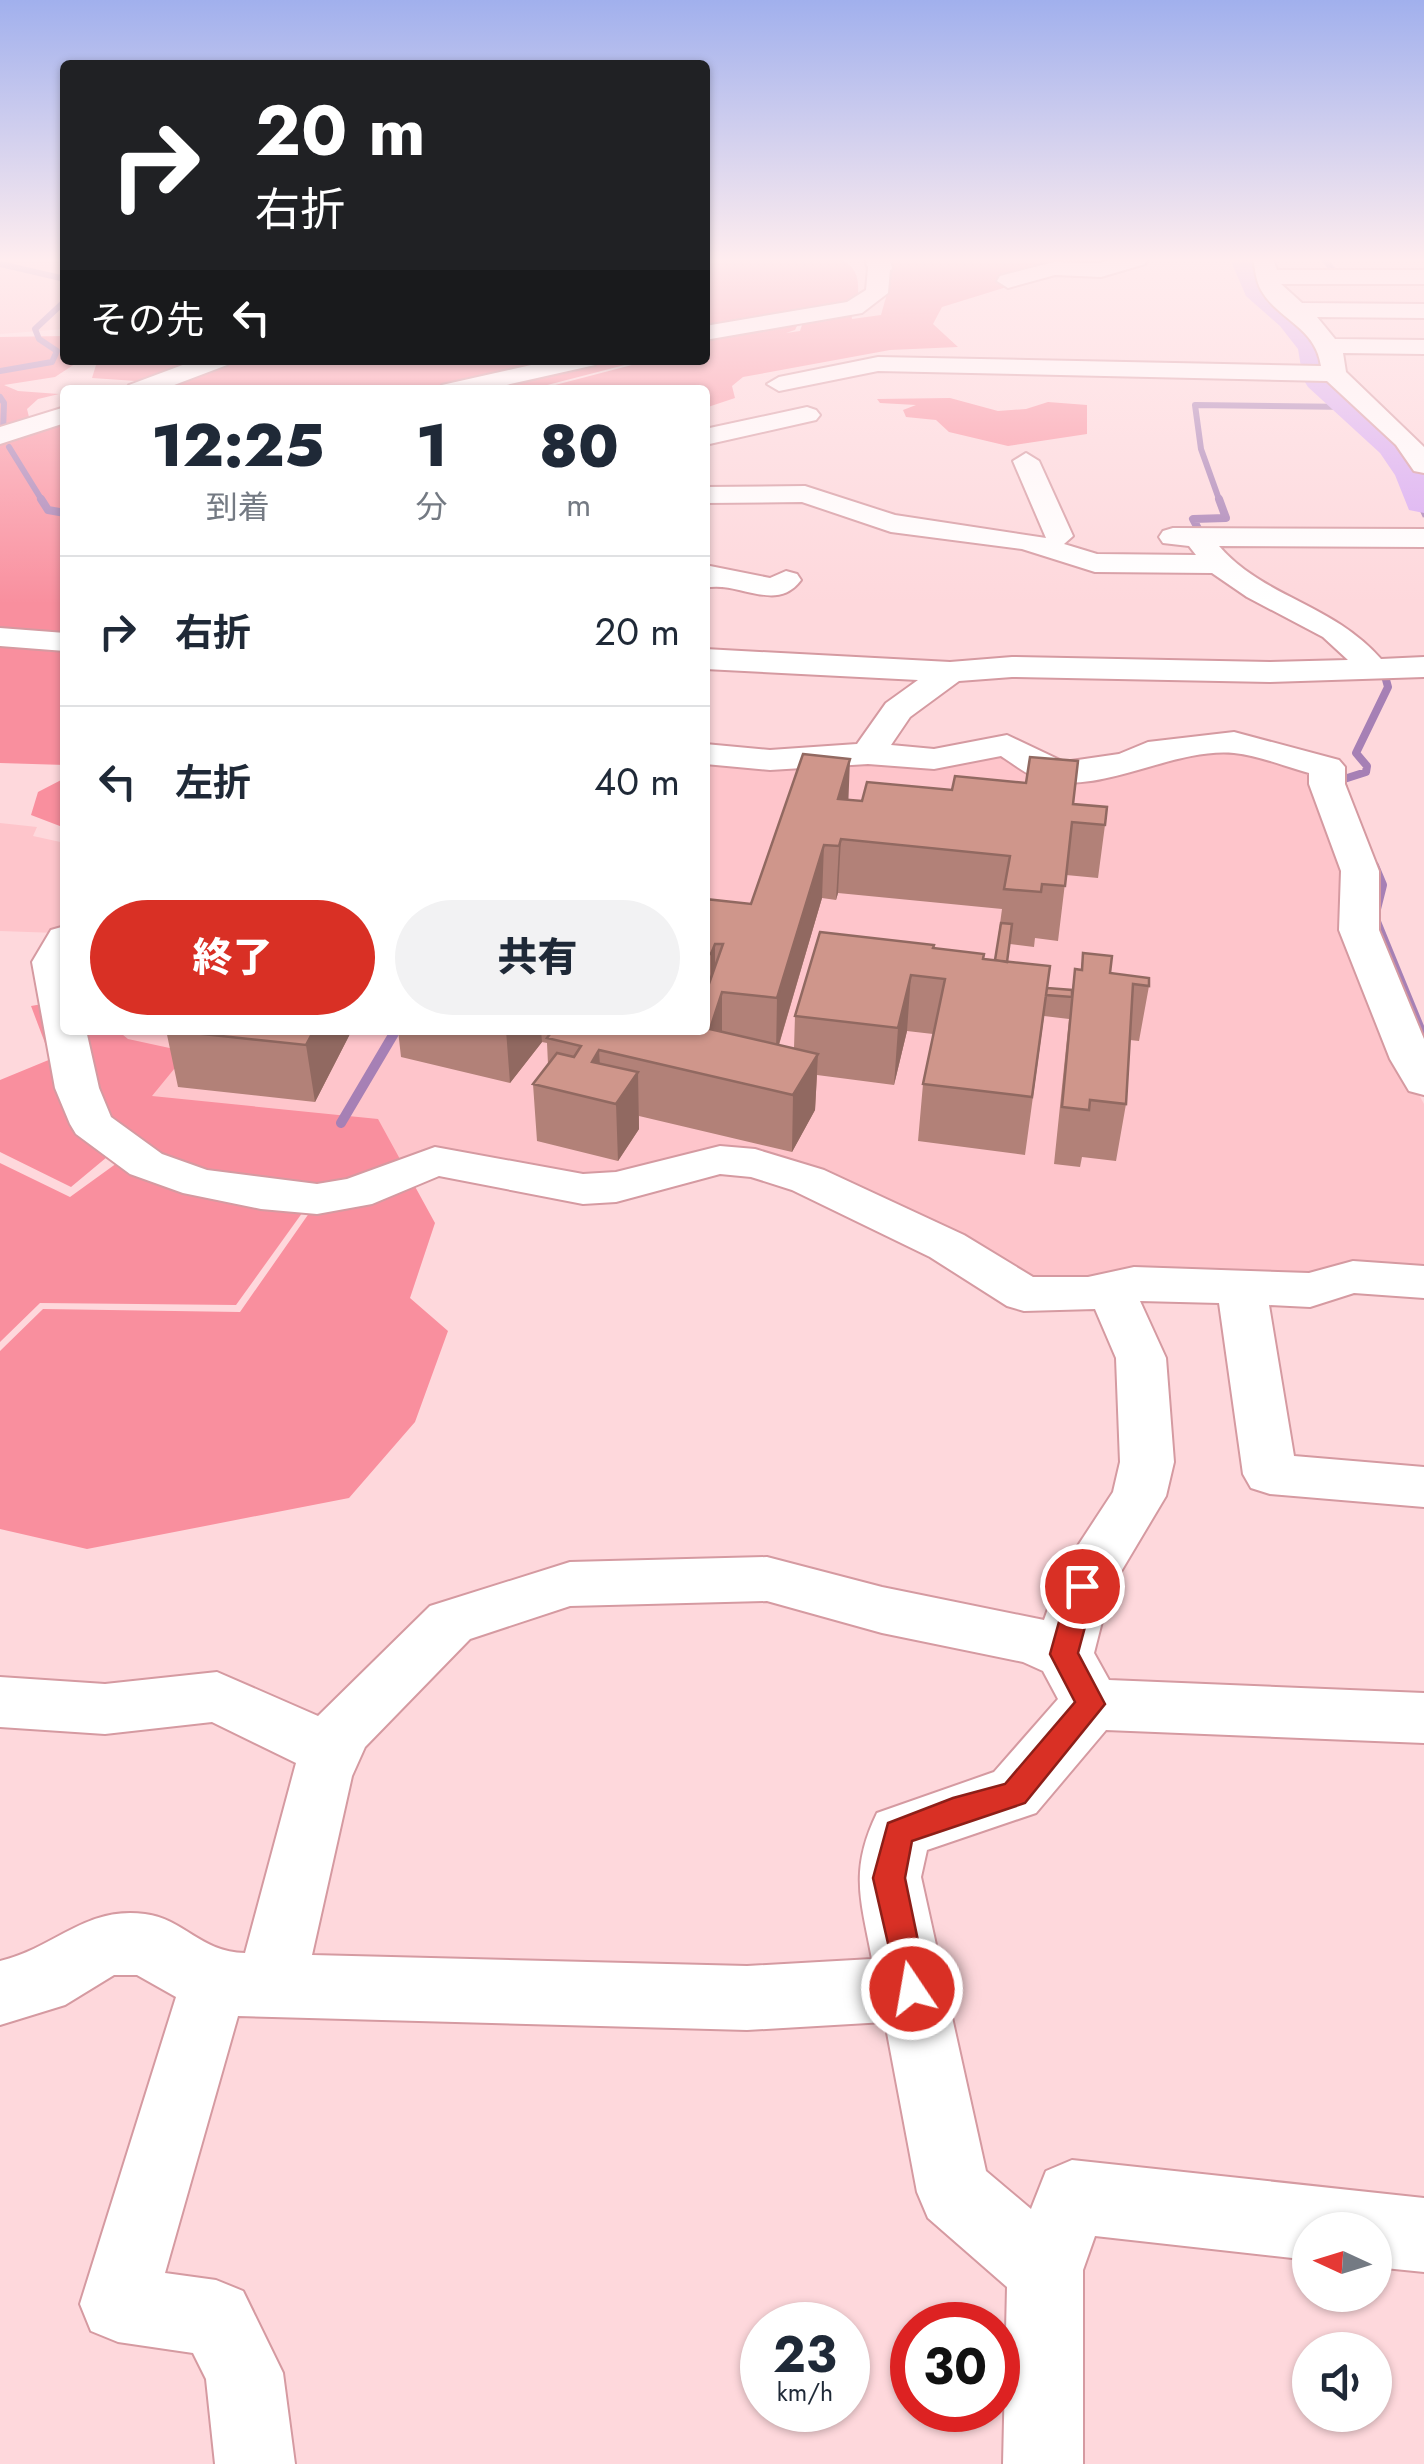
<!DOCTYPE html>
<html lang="ja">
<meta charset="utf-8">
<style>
body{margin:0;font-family:Jost,"Noto Sans JP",sans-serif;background:#f2f2f3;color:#1f2937;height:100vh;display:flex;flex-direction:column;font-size:38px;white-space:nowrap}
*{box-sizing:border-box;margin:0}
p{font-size:32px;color:#747a83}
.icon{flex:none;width:55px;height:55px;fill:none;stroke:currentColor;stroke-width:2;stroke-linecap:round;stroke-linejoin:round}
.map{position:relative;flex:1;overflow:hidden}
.details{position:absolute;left:60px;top:385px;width:650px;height:650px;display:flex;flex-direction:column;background:#fff;border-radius:10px;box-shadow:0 2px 8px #0004}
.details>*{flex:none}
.hud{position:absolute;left:60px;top:60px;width:650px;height:305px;border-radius:10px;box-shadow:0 2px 8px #0004;background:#202124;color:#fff;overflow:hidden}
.needle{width:65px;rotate:274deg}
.buttons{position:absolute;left:1292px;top:2212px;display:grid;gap:20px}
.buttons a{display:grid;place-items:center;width:100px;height:100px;border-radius:50%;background:#fff;box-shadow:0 2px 8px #0004;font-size:50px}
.speed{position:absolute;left:740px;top:2302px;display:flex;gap:20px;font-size:50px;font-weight:700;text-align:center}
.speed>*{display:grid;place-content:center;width:130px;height:130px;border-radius:50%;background:#fff;box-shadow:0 2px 8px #0004;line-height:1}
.speed small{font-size:25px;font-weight:400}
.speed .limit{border:15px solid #d22;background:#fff;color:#111}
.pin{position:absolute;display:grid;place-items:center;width:85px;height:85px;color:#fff;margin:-42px;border:5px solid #fff;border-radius:50%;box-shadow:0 2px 10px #0007}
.me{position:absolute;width:110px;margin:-55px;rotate:348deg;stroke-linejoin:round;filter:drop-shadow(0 0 8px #0008)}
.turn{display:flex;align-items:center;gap:35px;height:210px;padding:0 30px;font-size:45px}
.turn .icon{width:130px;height:130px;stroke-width:2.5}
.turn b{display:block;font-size:70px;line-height:85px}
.then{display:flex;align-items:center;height:95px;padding:0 30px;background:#0003;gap:20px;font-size:38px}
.eta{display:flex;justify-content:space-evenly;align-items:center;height:170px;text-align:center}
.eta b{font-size:60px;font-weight:800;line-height:70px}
.button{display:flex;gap:20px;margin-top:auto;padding:20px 30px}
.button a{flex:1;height:115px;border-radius:60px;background:#d93025;color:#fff;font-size:40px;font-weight:800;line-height:115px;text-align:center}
.button a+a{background:#f2f2f3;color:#1f2937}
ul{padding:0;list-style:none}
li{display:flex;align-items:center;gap:30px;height:150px;padding:0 30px;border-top:2px solid #e0e1e3}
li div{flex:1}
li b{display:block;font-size:38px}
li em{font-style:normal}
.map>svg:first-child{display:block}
.built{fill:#fec5cb}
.green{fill:#f98f9e}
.water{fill:#d6a9f4;stroke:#a680b5;stroke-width:2.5}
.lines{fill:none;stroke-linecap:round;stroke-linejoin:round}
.stream-far2{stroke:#a680b5;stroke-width:6}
.stream-far1{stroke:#a680b5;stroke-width:8}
.stream{stroke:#a680b5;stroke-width:10}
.river{fill:#d6a9f4;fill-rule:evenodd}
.minor-casing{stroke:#d59aa1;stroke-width:4}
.tertiary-casing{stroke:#d59aa1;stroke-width:5}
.minor{fill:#fff;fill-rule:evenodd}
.tertiary{fill:#fff;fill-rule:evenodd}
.wall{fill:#b28178;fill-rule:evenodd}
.shaded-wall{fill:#916961}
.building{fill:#cf968b;stroke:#916961;stroke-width:2.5}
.route{fill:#d93025;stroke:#8d1f18;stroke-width:2.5}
</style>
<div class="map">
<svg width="1424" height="2464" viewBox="0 0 1424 2464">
<rect width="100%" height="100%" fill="#fed8dc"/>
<path class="built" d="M0,259H65V329L0,334Z
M1237,747L1315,769L1412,1082L1424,1104V1274L1306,1281L1029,1283L768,1156L600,1181L447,1152L342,1188L219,1178L80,1030H705V760L851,757L854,765L942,763L994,750L1036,770Z
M0,823L37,827L33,836L65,843V922L57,933L0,931Z"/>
<path class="green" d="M705,259H842C856,269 859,276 858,294L850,303L800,320L795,330L786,333L800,331L804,319L851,311L852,319L881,315L888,290L883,260L1062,259L1039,277L942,307L933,324L958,347L890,350L743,377L732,386L735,398L705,408V390H536L651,360H705Z
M65,336V360H81L55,377L4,385L18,391L59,394L38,399L27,409L30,421L0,428V337Z
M179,360H200L136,381L92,378L96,365H156Z
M234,360H644L528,390H149Z
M950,398L998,411L1026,409L1048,402L1087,405V434L1008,446L949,432L936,420L906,417L903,410L916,405L880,403L877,399Z
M65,420V765L0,763V440Z
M65,778V828L31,815L38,792Z
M65,1000V1030H117L128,1039L188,1052L152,1096L378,1119L435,1223L410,1298L448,1331L415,1422L349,1498L87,1549L0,1529V1351L43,1309L240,1312L312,1209L322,1184L272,1181L107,1157L71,1187L0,1152V1080L51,1059L31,1006Z
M0,1163L70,1197L117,1163L177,1191L305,1209L236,1305L40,1303L0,1342Z"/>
<path class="water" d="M1245,278H1262L1423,475L1424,517L1396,455L1317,386L1305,370L1303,346L1290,323L1257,295Z"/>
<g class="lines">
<path class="stream-far2" d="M1324,259L1336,274H1345
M0,264L65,279
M0,371L52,362L57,351L39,339L35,329L65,301
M0,397L4,403L3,432
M9,447L43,502
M1220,502L1201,449L1195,405L1352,407"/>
<path class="stream-far1" d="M41,499L48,510L65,513
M1203,538L1193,519L1226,518L1219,499
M1344,788L1341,780L1366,772L1367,766L1356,753L1388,687L1385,676"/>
<path class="stream" d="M1374,866L1382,885L1374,917L1424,1039
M341,1123L396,1030"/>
<path class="river" d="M1230,259H1262L1273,285L1304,312L1333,348L1338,375L1408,437L1424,459V513L1409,510L1395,475L1380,453L1308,387L1303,379L1298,349L1280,326L1246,296Z"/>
<g class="minor-casing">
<path id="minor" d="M1115,259H1148L1145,264L1101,277L1055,275L1008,288L997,281L1000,276L1054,262L1100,263Z
M1253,259H1273L1277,270H1424V284H1281L1302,303L1424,304V318L1317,317L1335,339L1424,340V354L1343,353L1346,372L1424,447V473L1414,471L1396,445L1327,381L878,371L779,391L767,384L779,377L878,357L1321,366C1315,326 1279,321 1261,290C1256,281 1255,269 1253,259Z
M879,262L890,268L888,293L862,313L705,340V326L847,302L866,290L868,268Z
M196,360H230L227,365L161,390H126L129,385Z
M553,360H598L595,365L484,390H439L442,385Z
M65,407V423L0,444V427Z
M807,407L816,410L820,415L816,420L705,445V429Z
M1026,453L1039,461L1073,536L1064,544L1097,554L1196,555L1189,546L1163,543L1159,537L1163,531L1173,528L1424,529V547L1219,546C1264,598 1332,603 1381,659L1424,657V677L1270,682L1012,677L959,681L910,717L891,745L934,749L1007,735L1064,762L1119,754L1148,742L1234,732L1339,760L1345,767V784L1379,871V930L1424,1039V1095L1409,1091L1390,1059L1339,930L1341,871L1309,784V773C1286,767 1258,755 1234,753C1170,747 1095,800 1035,777C1023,772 1012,763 1001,756L934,769L868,764L770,770L705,764V744L770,750L857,744L886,703L918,680L705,669V649L950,662L1012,657L1270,662L1348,660L1323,637L1247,597L1212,573L1095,572L1022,549L891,532L802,502L705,503V487L805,486L895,515L1046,538L1013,461Z
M710,566L770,578L786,571L797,574L801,580C776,614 738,580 705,588V567Z
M0,628L65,633V651L0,646Z
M65,926V1030H86L99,1088L111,1117L162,1154L207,1170L317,1184L347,1179L435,1147L583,1174L616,1172L720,1146L755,1149L824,1170L964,1235L1033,1277H1088L1134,1267L1309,1273L1353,1261L1424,1266V1298L1354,1293L1310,1307L1269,1305L1294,1456L1424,1467V1507L1270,1494L1251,1488L1243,1474L1219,1303L1140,1301L1166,1358L1174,1462L1166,1496L1110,1590L1094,1653L1109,1680L1424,1693V1743L1106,1730L1036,1813L927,1850L921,1877L986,2171L1031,2209L1046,2171L1072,2160L1424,2198V2272L1375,2267V2230H1310V2260L1095,2236L1083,2270V2464H1003L1007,2287L928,2218L917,2192L885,2022L747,2030L238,2016L165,2273L216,2280L243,2291L283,2373L295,2464H215L206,2379L193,2353L118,2342L91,2331L80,2304L176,1997L137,1975H114L65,2005L0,2025V1961C55,1948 85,1906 145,1914C184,1919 200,1952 245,1953L296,1763L212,1722L105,1734L0,1727V1677L105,1684L217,1672L318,1716L430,1606L570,1562L767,1557L882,1587L1044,1620L1062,1570L1113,1492L1120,1462L1116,1358L1095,1309L1024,1311L1007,1306L930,1257L792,1190L751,1177L720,1174L616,1202L583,1204L439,1176L372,1204L317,1214L261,1209L183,1193L130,1174L76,1134L70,1124L55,1088L32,962L51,930ZM767,1601L882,1633L1023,1662L1043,1671L1058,1699L994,1772L877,1813C849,1871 861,1900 872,1959L747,1966L312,1955L352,1776L365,1747L470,1639L570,1606Z"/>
</g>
<g class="tertiary-casing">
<path id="tertiary" d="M865,259H889L892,268L888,273H870Z"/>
</g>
<use href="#minor" class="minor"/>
<use href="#tertiary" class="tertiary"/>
</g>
<path class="wall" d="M848,800L1073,804L1105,825L1098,878L1066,875L1058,941L1035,938L1034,947L1010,944L1007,962L1048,988L1072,990L1075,969L1081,970L1083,953L1110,973L1149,986L1139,1041L1130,1040L1126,1104L1116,1161L1082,1157L1080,1167L1054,1164L1069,1019L1044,1016L1025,1155L918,1141L923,1084L933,1034L907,1031L894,1085L817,1075L815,1110L792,1152L639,1116V1129L618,1161L537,1141L533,1084L548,1064L547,1043L542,1042L510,1083L401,1057L398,1030H705V899L751,904ZM838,893L1002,909L995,960L934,948L795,1016L794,1048L779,1045L822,898L836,900Z
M166,1030H352L315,1102L178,1087Z"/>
<path class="shaded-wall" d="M850,759L848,811L838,799Z
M841,839L838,893L836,900L839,846Z
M824,845L822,898L776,1054L777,998Z
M715,944V999L711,1009V954Z
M911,975L907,1031L894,1085L898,1028Z
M722,992V1048L710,1029Z
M314,1030H352L315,1102L306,1045Z
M506,1030H541L542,1042L510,1083Z
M599,1050L602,1100L592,1062Z
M818,1054L815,1110L792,1152L793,1095Z
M638,1072L639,1129L618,1161L616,1104Z"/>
<path class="building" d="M803,754L850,759L838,799L862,801L867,782L952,790L955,776L1026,783L1030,757L1078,761L1073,804L1107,807L1105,825L1072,822L1065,886L1042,884L1041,892L1004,889L1010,856L841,839L839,846L824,845L777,998L722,992L710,1029L818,1054L793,1095L599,1050L592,1062L638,1072L616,1104L533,1084L557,1053L574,1057L581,1046L547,1038L553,1030H705V995L723,944H715L711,954L705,953V899L751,904Z
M1001,923L1012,924L1007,962L995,960Z
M820,932L934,945L933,948L984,954L983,959L1050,966L1032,1097L923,1084L945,979L911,975L898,1028L795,1016Z
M1083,953L1112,956L1110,973L1149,978V986L1133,984L1126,1104L1090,1100L1089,1110L1062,1107L1075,969L1082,970Z
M1047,988L1072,990V997L1046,995Z
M166,1030H314L306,1045Z"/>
<linearGradient id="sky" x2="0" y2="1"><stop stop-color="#a1b0ed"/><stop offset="0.43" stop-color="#ffedef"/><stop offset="1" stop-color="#ffedef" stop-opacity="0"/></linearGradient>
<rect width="1424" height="604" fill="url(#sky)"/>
<path class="route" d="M1082,1575L1092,1579L1096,1586L1078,1653L1105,1704L1025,1803L912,1841L905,1878L928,1989L924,2000L912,2004L901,2000L873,1878L888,1823L953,1798L1005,1784L1075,1702L1050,1654L1069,1586L1073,1579Z"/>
</svg>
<div class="buttons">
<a><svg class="needle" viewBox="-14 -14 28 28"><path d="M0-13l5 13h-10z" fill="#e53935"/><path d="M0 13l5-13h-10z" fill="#747a83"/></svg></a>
<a><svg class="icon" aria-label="sound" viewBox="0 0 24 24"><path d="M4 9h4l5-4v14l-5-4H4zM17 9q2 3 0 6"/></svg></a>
</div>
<div class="speed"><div>23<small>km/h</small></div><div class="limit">30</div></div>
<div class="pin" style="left:1082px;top:1586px;background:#d93025"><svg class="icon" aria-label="arrive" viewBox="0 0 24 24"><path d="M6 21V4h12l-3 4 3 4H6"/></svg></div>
<svg class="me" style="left:912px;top:1989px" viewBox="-20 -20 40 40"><circle r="17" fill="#d93025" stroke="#fff" stroke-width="3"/><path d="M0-11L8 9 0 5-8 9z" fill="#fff"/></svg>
<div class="hud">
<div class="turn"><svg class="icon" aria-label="right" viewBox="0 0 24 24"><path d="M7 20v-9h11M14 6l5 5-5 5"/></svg><div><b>20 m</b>右折</div></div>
<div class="then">その先<svg class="icon" aria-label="left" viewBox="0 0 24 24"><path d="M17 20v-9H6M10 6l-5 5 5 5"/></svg></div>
</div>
<section class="details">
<div class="eta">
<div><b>12:25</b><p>到着</p></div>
<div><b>1</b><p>分</p></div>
<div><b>80</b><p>m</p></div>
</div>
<ul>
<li><svg class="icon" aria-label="right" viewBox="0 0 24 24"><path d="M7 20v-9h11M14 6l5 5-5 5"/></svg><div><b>右折</b></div><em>20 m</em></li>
<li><svg class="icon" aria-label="left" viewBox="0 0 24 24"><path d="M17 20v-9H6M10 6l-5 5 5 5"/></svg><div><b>左折</b></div><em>40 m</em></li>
</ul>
<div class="button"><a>終了</a><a>共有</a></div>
</section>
</div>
